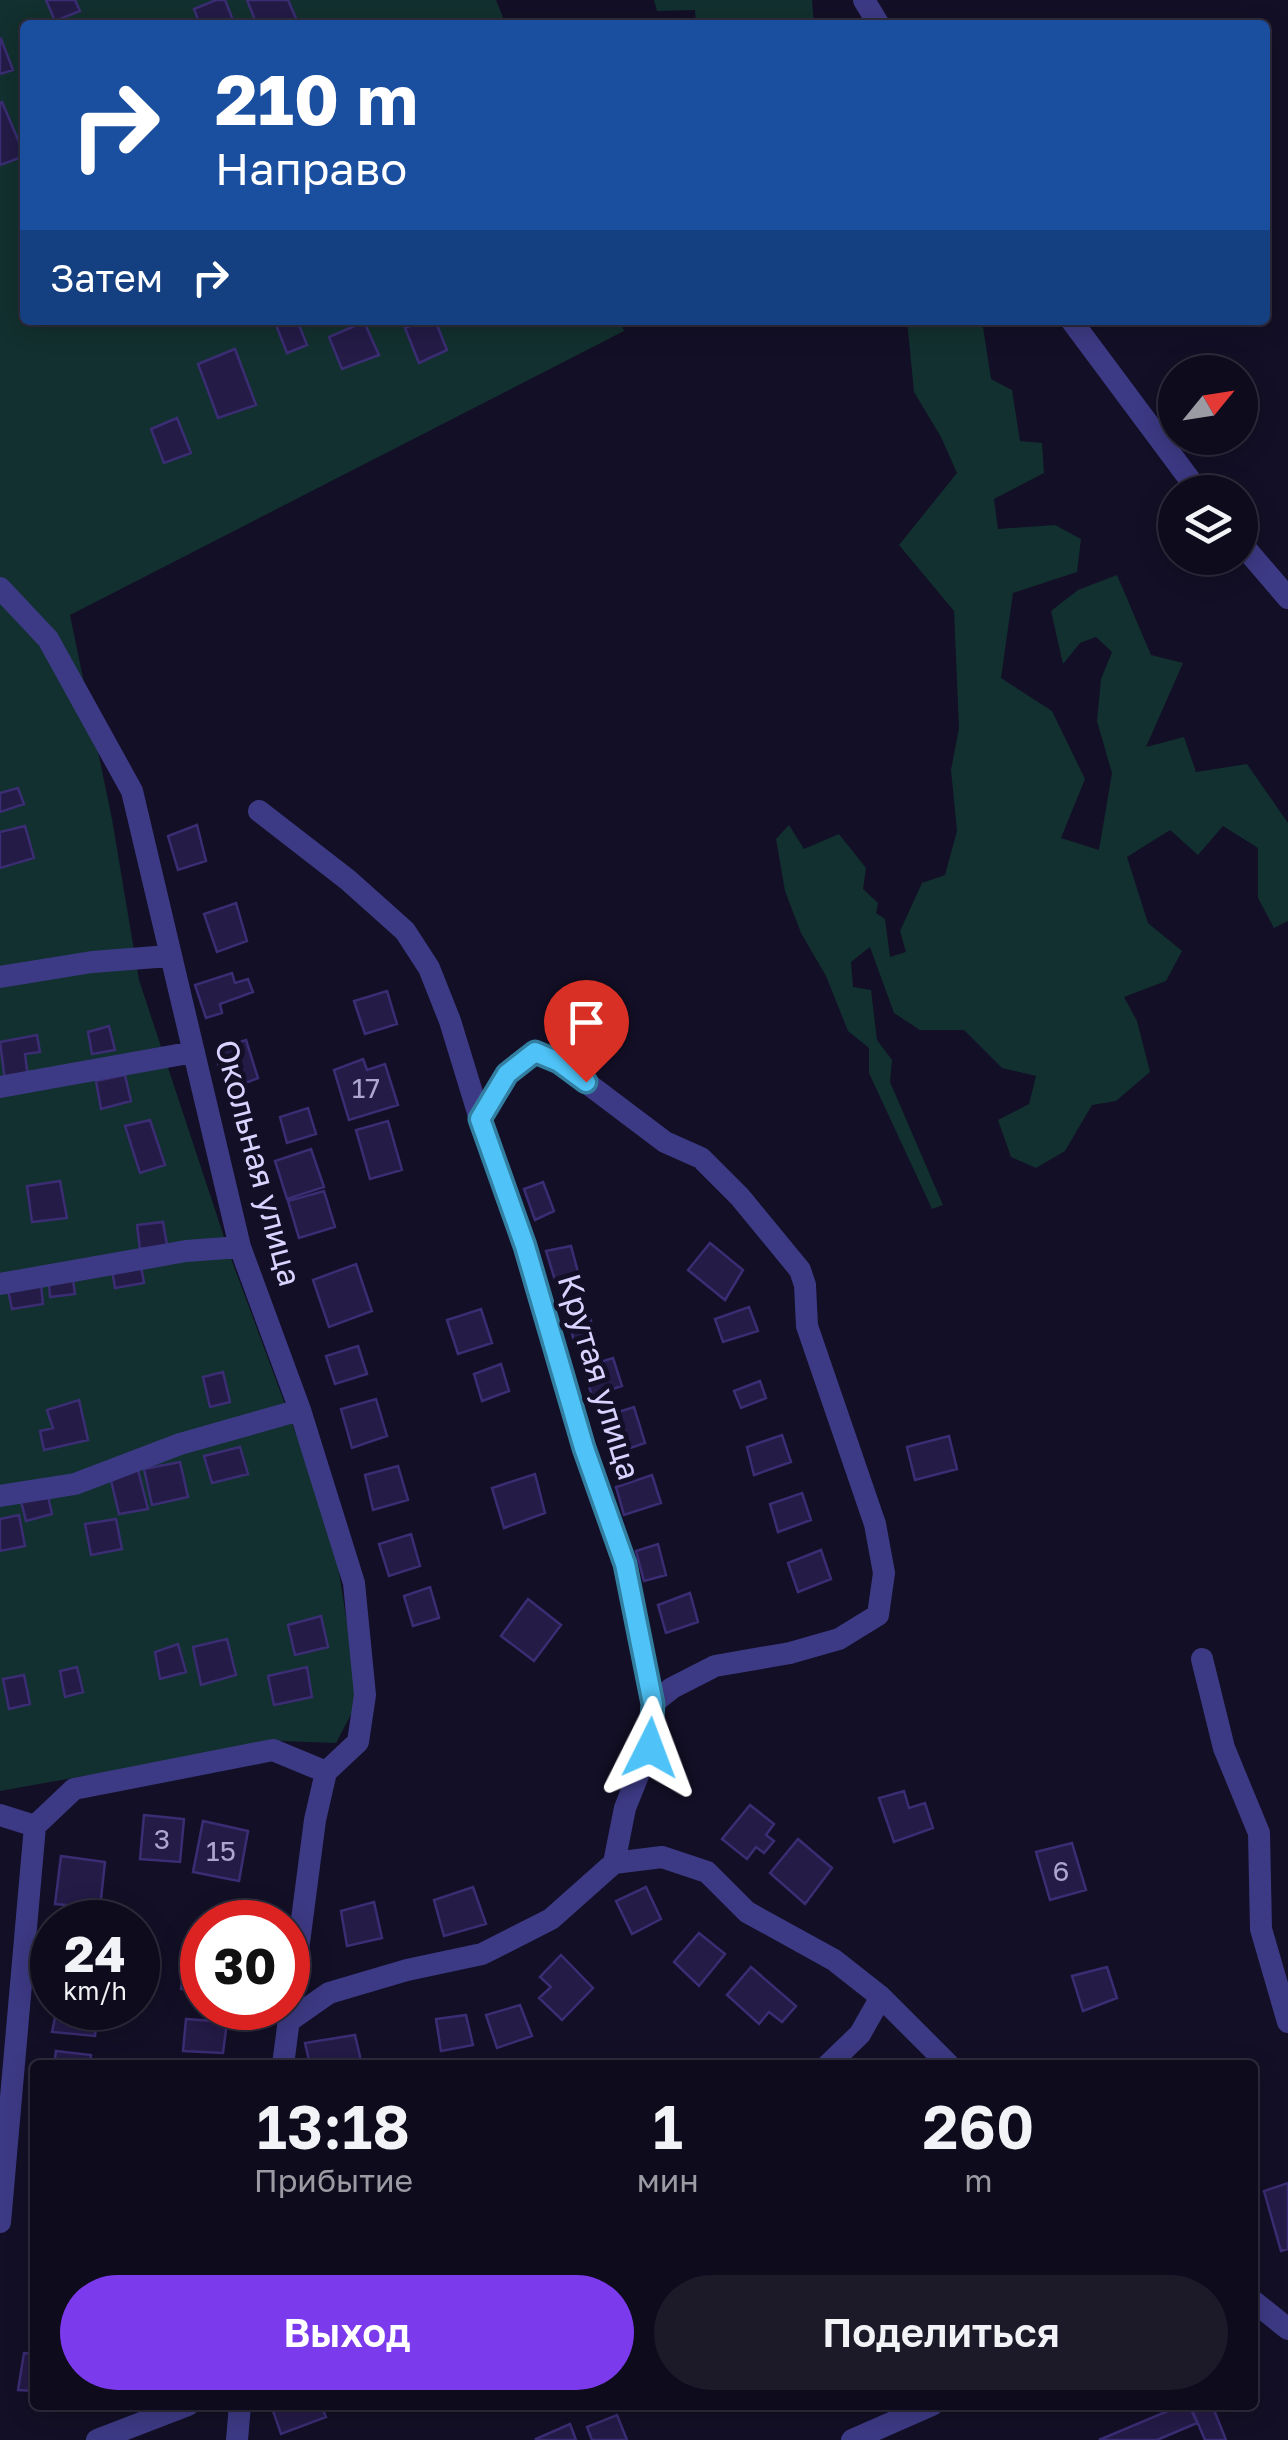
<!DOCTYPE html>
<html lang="ru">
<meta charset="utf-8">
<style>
body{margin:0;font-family:"Golos Text",sans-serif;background:#1c1929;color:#f1f3f6;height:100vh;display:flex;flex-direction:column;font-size:38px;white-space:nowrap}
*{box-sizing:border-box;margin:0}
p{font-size:32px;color:#9b9ba3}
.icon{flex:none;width:55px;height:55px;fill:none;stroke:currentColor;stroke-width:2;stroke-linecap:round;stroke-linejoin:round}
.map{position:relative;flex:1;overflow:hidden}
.drawer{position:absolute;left:30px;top:2060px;width:1228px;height:350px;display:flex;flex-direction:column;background:#0e0b1c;border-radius:10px;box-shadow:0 5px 25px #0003,0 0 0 2px #2e2b3b}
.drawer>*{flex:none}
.banner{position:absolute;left:20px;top:20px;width:1250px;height:305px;border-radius:10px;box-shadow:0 5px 25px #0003,0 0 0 2px #2e2b3b;background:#1a4fa0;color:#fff;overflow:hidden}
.needle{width:65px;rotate:60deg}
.controls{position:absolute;left:1158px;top:355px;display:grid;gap:20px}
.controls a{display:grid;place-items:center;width:100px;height:100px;border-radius:50%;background:#0e0b1c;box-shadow:0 5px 25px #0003,0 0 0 2px #2e2b3b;font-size:50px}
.speed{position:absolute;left:30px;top:1900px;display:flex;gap:20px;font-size:50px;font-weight:700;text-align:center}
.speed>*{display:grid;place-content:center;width:130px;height:130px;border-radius:50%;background:#0e0b1c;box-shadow:0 5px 25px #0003,0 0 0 2px #2e2b3b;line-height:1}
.speed small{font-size:25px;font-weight:400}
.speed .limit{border:15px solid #d22;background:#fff;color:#111}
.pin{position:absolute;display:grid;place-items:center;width:85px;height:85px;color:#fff;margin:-102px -42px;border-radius:50% 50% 50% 0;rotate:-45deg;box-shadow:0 0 10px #0007}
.pin .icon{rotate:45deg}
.me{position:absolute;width:110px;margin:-55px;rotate:3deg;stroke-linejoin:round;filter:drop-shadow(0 0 8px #0008)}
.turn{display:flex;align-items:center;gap:35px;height:210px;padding:0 30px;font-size:45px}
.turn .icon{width:130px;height:130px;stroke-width:2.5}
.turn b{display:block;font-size:70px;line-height:85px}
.then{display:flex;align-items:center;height:95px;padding:0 30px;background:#0003;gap:20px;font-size:38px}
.eta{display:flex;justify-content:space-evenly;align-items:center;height:170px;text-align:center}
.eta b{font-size:60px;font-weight:600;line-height:70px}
.button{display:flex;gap:20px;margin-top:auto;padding:20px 30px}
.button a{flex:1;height:115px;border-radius:60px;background:#7c3aed;color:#fff;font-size:40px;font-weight:600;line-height:115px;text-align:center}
.button a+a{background:#1c1929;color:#f1f3f6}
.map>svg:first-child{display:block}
.green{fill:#12302f}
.building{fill:#241b47;stroke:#3b2d73;stroke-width:2.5}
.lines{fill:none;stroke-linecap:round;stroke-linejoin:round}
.street{stroke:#3d3a85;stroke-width:22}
.route-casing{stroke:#337fa1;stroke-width:25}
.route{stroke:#4fc3f7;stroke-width:18}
.labels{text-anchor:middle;stroke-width:10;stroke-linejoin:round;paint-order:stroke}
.number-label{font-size:28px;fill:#aca6d1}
.street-label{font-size:32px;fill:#d9d4ff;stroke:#130f26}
</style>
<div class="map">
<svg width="1288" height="2440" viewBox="0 0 1288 2440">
<rect width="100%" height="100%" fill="#130f26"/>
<path class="green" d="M0,0H496L506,25H25V320H620L624,331L70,615L112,819L139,980L232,1261L333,1534L359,1699L336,1743L280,1741L0,1791Z
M654,0H812L814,25H696L695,10L657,11Z
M907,320H982L991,379L1012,390L1020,441L1042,443L1044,473L994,499L998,529L1055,525L1081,539L1077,572L1013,593L1001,678L1052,711L1085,779L1061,838L1099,850L1112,773L1097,721L1101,679L1112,652L1096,637L1080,643L1063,664L1051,611L1078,590L1117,575L1151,655L1183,663L1146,747L1184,737L1196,772L1247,764L1288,823V921L1274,928L1258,898V848L1223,826L1198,855L1170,830L1127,857L1148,923L1182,951L1166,981L1124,997L1137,1021L1150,1072L1116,1101L1092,1105L1065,1151L1036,1168L1011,1157L998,1120L1029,1104L1036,1076L1002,1068L964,1030H920L894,1013L870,947L851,962L853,987L871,990L877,1040L892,1060L890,1082L943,1205L932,1209L869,1073V1048L848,1031L826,976L801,933L785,891L776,839L789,825L804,849L839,834L866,868L863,889L878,903L876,913L885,919L890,957L906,952L900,931L922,883L945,875L957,831L951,770L959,728L954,611L899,545L957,473L941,437L914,392Z"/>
<path class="building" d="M46,0H75L80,11L55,21Z
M216,0H225L235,25H200L194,9Z
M247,0H288L298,23L257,25Z
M1,39L13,70L0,74V40Z
M2,102L25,156L0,165V103Z
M280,320H297L307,345L287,353L275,322Z
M424,320H435L447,350L419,363L405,328Z
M364,322L379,355L342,369L329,337Z
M235,349L256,405L218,418L198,364Z
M177,418L191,453L164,463L151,429Z
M18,788L24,804L0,812V793Z
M197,825L206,861L178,870L168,836Z
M25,826L34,858L0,868V832Z
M236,903L247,941L217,952L204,914Z
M232,973L235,983L248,979L253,992L220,1004L222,1013L206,1018L195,985Z
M387,991L397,1024L365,1034L354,1001Z
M109,1026L115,1050L92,1054L88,1032Z
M37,1035L40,1052L25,1054L28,1077L5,1081L0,1042Z
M246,1040L258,1078L238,1086L236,1081L224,1085L214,1050Z
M363,1059L367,1070L385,1064L398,1105L349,1120L334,1070Z
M125,1075L131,1101L101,1109L96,1081Z
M308,1108L316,1134L287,1143L280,1117Z
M150,1120L165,1165L140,1173L125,1126Z
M388,1121L402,1170L370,1179L356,1130Z
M311,1149L324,1187L287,1199L275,1161Z
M60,1181L67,1218L32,1222L27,1186Z
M543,1182L554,1211L535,1220L524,1189Z
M324,1191L335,1227L299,1238L288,1201Z
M163,1222L167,1245L140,1249L137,1225Z
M710,1243L743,1270L725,1300L688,1270Z
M571,1246L578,1272L555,1280L546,1251Z
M356,1264L372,1311L329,1327L313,1280Z
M141,1266L144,1283L115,1288L112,1270Z
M73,1280L75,1294L50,1297L49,1283Z
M41,1285L43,1304L12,1309L8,1290Z
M585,1302L595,1334L574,1341L565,1307Z
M749,1307L758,1331L723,1342L715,1319Z
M481,1309L492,1343L458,1354L447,1320Z
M358,1346L367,1374L335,1384L326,1356Z
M613,1358L622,1386L592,1396L583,1367Z
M501,1364L509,1391L482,1401L474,1374Z
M223,1372L230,1402L210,1407L203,1377Z
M760,1381L766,1398L741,1408L734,1391Z
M376,1399L387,1436L352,1448L341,1409Z
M79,1400L88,1440L44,1450L40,1431L53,1428L47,1410Z
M634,1407L645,1443L613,1454L602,1417Z
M782,1435L791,1462L754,1475L747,1447Z
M949,1436L957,1469L915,1480L907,1447Z
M240,1447L248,1474L212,1483L204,1456Z
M180,1462L188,1497L152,1505L144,1469Z
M398,1466L408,1500L373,1510L365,1475Z
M138,1470L148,1509L119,1514L110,1476Z
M535,1474L545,1513L504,1528L492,1488Z
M652,1475L661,1503L624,1515L616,1487Z
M802,1493L811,1520L778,1532L770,1504Z
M48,1496L52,1514L26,1521L21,1501Z
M19,1515L25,1546L0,1551V1519Z
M116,1519L122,1549L91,1555L85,1524Z
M411,1534L420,1566L389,1576L379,1544Z
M658,1544L666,1575L644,1581L636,1551Z
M821,1550L831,1579L798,1592L788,1563Z
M430,1587L439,1618L413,1626L404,1596Z
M690,1593L698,1622L666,1633L658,1605Z
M528,1599L561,1625L534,1661L501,1636Z
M321,1616L328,1647L295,1655L288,1625Z
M227,1639L236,1675L201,1685L193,1647Z
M178,1644L186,1672L160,1679L155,1652Z
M77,1667L83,1692L65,1697L60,1671Z
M307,1667L312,1697L274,1705L268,1676Z
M24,1675L30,1704L9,1709L3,1679Z
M904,1791L909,1808L925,1803L933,1828L894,1842L879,1798Z
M750,1805L774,1824L766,1835L774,1841L764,1853L756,1847L747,1859L722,1839Z
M144,1815L184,1819L180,1862L140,1859Z
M203,1821L248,1831L239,1881L193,1872Z
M798,1839L832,1868L805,1904L770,1873Z
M1072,1843L1086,1890L1050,1900L1036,1852Z
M61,1856L105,1862L100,1908L55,1904Z
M473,1887L486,1924L444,1936L434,1900Z
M646,1887L661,1919L632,1934L616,1901Z
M374,1902L382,1938L347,1946L341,1911Z
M189,1931L202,1933V1991L181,1989Z
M699,1933L725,1954L699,1986L674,1962Z
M561,1955L593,1988L562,2020L539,1998L551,1987L540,1977Z
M751,1967L796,2006L782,2022L769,2012L759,2024L727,1995Z
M1107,1967L1117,1998L1083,2011L1072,1976Z
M520,2005L532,2036L497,2048L486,2015Z
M57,2008H98L95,2036L52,2032Z
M466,2015L473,2045L441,2051L436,2019Z
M186,2019L227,2022L223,2053L183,2051Z
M355,2035L362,2065H310L305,2043Z
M56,2051L91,2055L90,2065H54Z
M1288,2183V2249L1281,2251L1264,2191Z
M24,2353L35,2354V2391L18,2390Z
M271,2405H321L326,2417L281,2434Z
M1182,2405H1189L1197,2423L1157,2440H1099Z
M1190,2405H1212L1226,2440H1205Z
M617,2415L627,2440H592L587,2427Z
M570,2424L576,2440H537L536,2439Z"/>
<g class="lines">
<path class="street" d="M864,0L879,25
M1071,320L1199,492
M1240,542L1288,598
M0,588L48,639L132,791L240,1247L300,1410L354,1583L365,1695L358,1742L326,1772
M259,811L348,880L405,931L429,968L450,1021L480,1119L525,1246L585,1448L625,1564L653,1703L649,1748L625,1808L614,1863
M0,977L92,962L169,956
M0,1087L194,1052
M480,1119L507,1075L535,1052L559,1062L665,1142L701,1158L740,1197L800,1270L805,1285L807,1326L875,1524L884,1573L878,1615L839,1639L790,1653L715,1666L672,1688L653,1703
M0,1284L186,1251L240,1247
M0,1496L75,1484L180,1444L300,1410
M1202,1659L1224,1748L1259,1833L1261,1929L1288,2022
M0,1815L35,1826L74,1789L273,1750L326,1772
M289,2021L329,1993L407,1970L482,1954L551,1919L614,1863L662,1857L707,1872L747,1912L834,1960L881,1997L949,2065
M283,2065L315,1820L326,1772
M828,2065L860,2034L881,1997
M0,2222L35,1826
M1252,2300L1288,2329
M97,2440L188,2405
M237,2440L240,2405
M852,2440L932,2405"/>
</g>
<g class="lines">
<g class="route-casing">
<path id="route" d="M586,1082L559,1062L535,1052L507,1074L480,1119L525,1246L584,1448L625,1564L653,1704L650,1748"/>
</g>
<use href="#route" class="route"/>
</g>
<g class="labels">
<g class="number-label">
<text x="366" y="1098">17</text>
<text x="162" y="1849">3</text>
<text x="221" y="1861">15</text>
<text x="1061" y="1881">6</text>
</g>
<g class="street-label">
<text transform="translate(258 1163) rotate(75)" y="11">Окольная улица</text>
<text transform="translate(599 1377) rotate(73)" y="11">Крутая улица</text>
</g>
</g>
</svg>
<div class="controls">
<a><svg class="needle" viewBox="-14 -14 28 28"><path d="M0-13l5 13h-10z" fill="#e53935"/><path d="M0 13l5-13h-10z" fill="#9b9ba3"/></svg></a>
<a><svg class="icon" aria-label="layers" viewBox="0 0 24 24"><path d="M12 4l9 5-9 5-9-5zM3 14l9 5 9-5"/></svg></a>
</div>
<div class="speed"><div>24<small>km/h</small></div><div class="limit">30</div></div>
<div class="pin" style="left:586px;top:1082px;background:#d93025"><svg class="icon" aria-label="arrive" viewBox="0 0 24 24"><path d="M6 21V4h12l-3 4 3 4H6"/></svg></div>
<svg class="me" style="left:650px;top:1748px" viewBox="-20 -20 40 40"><path d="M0-17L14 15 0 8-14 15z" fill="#4fc3f7" stroke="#fff" stroke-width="4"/></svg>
<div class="banner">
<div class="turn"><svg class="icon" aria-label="right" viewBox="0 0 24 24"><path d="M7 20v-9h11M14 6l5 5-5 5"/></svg><div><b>210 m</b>Направо</div></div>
<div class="then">Затем<svg class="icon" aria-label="right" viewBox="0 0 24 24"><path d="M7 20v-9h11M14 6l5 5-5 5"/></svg></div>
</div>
<section class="drawer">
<div class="eta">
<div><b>13:18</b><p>Прибытие</p></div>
<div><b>1</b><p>мин</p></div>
<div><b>260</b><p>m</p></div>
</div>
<div class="button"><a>Выход</a><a>Поделиться</a></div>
</section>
</div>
